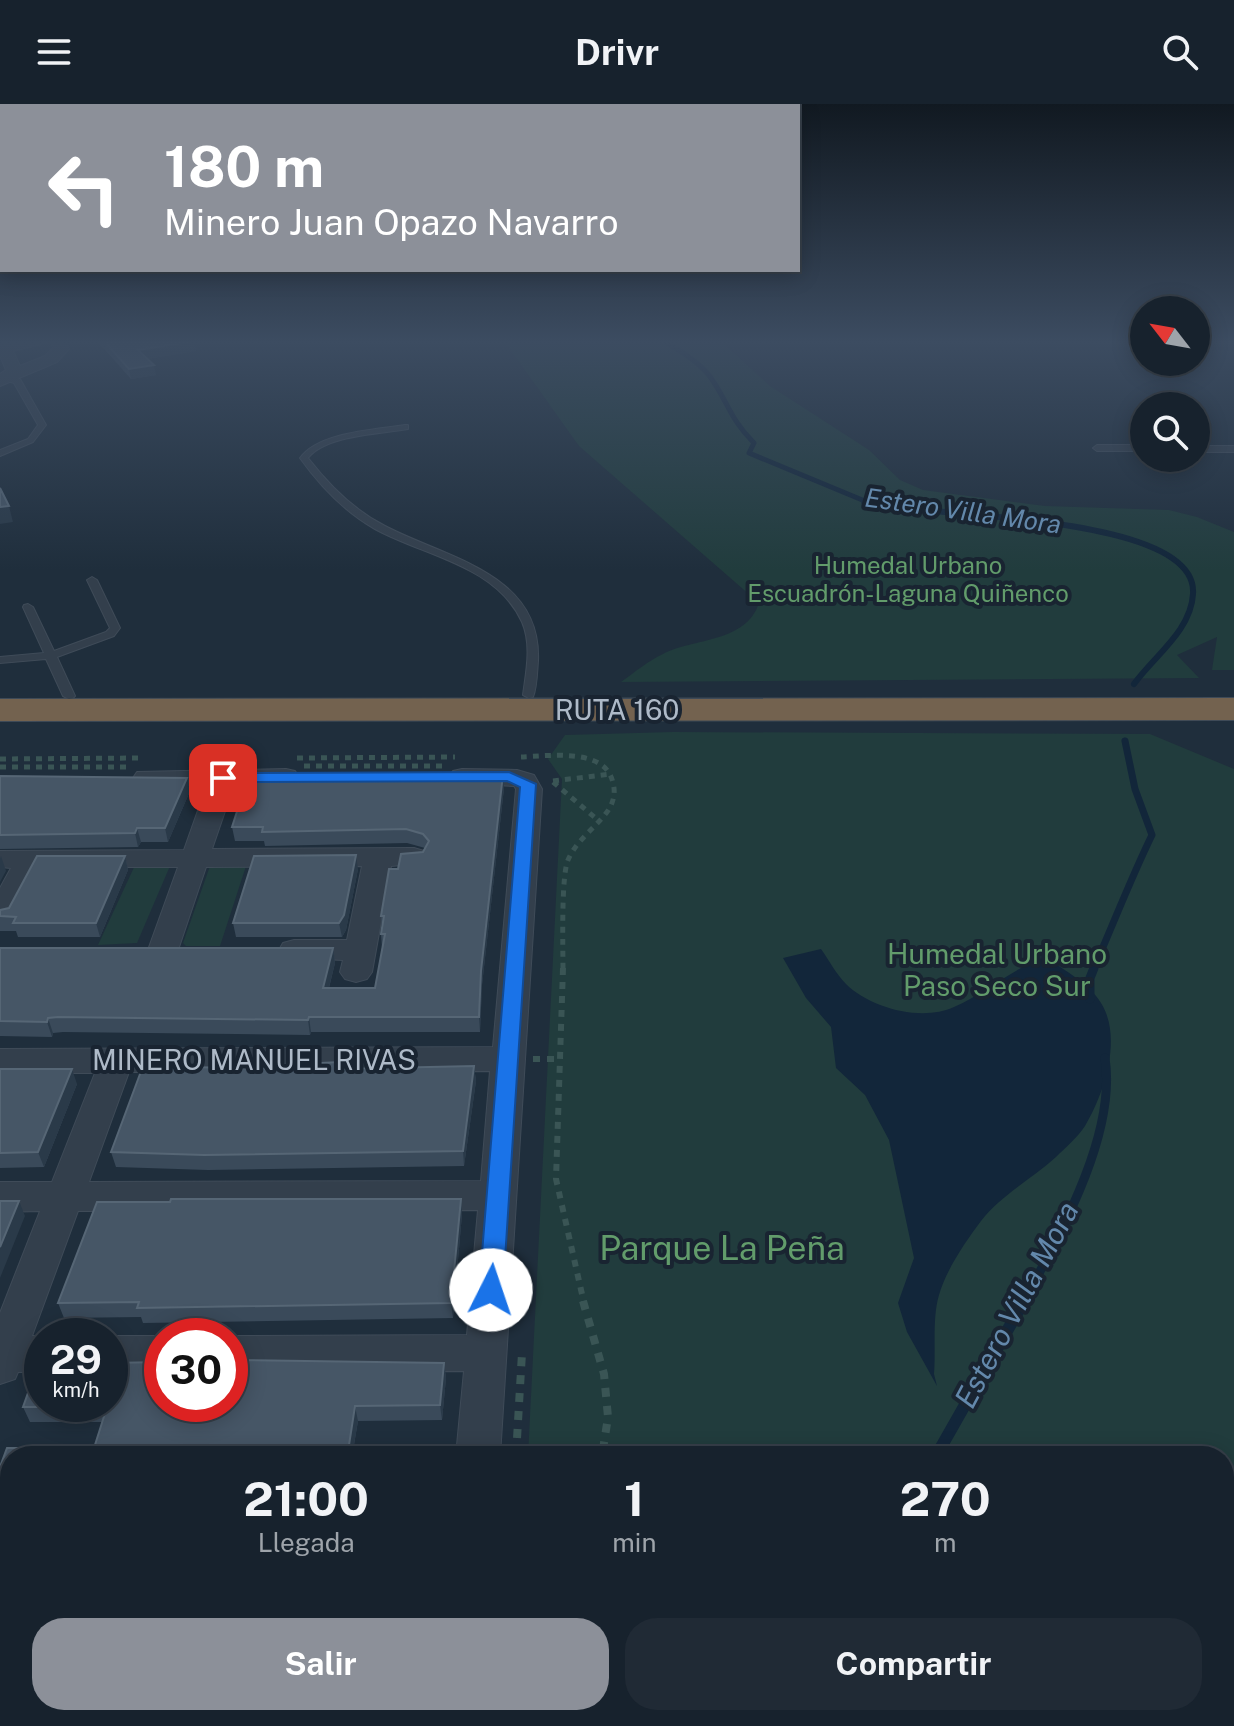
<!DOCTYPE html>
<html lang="es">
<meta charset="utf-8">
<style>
body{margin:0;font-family:"Public Sans",sans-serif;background:#202a35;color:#f1f3f6;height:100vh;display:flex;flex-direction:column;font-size:30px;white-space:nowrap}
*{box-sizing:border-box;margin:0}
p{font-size:26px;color:#9ea4aa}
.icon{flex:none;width:44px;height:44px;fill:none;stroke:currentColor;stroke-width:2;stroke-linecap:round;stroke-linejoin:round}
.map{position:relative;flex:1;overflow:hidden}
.side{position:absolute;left:0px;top:1342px;width:1234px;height:280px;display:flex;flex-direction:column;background:#17222d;border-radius:32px 32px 0 0;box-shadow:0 4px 20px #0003,0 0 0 2px #363f49}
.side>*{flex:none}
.top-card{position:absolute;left:0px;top:0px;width:800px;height:168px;box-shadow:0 4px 20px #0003,0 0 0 2px #363f49;background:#8c9099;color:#fff;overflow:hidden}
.needle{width:52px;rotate:301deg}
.controls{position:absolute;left:1130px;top:192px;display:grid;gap:16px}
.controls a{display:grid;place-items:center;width:80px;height:80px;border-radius:50%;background:#17222d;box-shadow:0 4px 20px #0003,0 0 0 2px #363f49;font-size:40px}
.speed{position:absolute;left:24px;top:1214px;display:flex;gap:16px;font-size:40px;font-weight:700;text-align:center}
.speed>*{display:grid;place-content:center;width:104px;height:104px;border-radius:50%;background:#17222d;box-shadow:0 4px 20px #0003,0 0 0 2px #363f49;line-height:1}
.speed small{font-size:20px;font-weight:400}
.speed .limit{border:12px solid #d22;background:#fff;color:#111}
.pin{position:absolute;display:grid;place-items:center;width:68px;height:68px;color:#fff;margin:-34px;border-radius:16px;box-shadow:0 4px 12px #0006}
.me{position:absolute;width:88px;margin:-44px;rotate:4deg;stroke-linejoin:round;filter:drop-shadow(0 0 6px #0008)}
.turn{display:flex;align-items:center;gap:28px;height:168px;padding:0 32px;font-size:36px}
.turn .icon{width:104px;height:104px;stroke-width:2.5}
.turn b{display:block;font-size:56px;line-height:68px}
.eta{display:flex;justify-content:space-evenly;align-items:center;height:136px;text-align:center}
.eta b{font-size:48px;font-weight:700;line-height:56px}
.primary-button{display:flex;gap:16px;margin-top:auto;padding:16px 32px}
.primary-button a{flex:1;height:92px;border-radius:32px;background:#8c9099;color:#fff;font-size:32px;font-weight:700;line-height:92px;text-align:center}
.primary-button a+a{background:#202a35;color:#f1f3f6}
header{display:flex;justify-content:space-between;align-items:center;height:104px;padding:0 32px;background:#17222d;font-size:36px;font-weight:700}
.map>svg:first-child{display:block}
.green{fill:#213c3d}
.water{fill:#12263a}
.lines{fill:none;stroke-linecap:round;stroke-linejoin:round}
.stream-far4{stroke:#12263a;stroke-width:5}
.stream-far3{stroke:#12263a;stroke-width:6}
.stream-far2{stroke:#12263a;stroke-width:7}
.stream-far1{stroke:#12263a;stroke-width:9}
.stream{stroke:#12263a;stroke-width:12}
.lane-casing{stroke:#3f4b58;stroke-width:2}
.street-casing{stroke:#3f4b58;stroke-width:2}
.highway-casing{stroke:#3e4a57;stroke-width:2}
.path-far2{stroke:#3a5555;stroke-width:5;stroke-dasharray:6 6;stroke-linecap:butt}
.path-far1{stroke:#3a5555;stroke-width:6;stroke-dasharray:7 7;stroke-linecap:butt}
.path{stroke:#3a5555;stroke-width:8;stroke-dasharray:9 9;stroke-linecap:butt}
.lane{fill:#333f4c;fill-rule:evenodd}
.street{fill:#333f4c;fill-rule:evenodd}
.highway{fill:#73624f;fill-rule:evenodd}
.wall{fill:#3a4a5a}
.shaded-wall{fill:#2a3a49}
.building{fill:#465666;stroke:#566675;stroke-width:2}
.route{fill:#1a73e8;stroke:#114b97;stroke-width:2}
.labels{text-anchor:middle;stroke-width:8;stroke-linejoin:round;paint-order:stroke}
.far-park-label{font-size:24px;fill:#629c6b;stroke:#192431}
.far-water-label{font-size:26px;font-style:italic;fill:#6388ab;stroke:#192431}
.street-label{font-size:28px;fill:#aebac8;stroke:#192431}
.park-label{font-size:28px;fill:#629c6b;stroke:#192431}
.water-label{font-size:30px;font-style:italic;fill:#6388ab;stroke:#192431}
.near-park-label{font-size:34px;fill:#629c6b;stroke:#192431}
</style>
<header><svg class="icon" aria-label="menu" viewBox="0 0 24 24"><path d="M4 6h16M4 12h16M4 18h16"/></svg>Drivr<svg class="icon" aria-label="search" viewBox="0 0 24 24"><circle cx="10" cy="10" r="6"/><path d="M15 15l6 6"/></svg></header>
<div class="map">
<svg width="1234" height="1622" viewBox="0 0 1234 1622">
<rect width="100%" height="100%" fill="#1f2e3c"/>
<path class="green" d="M505,238H722L770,282L869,346L900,376L923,386L1045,402L1169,406L1197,413L1234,428V566H1212L1217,533L1177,551L1199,574L621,578C635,568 648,557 663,550C693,534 746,539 759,499L579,342Z
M673,628L1150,630L1234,665V1622H514V1612H1224V1352H528L562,675L548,655L565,631Z
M136,759L170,762L137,839L98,841Z
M247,759L220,842H186L183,839L210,762Z
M230,1612H444L443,1622H243Z"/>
<path class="water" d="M821,845C829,856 836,870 846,880C870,904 922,918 954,903C987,888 1010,866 1045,853C1064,866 1089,879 1101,899C1123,934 1104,990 1085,1022C1078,1033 1065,1044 1056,1053C1032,1075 1002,1090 981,1117C966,1137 946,1166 939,1191C932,1214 936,1246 934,1270L937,1282L907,1228L898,1199L914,1154L889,1036L865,991L836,964L831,923L806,894L783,854Z"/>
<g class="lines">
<path class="stream-far4" d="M665,238C681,247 701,259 711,274C729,300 730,315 754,339L749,349L872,400"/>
<path class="stream-far3" d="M864,398C921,414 1199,408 1193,490C1191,527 1154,552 1134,580"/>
<path class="stream-far2" d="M1093,866C1113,821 1130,776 1152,731L1135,685L1125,637"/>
<path class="stream-far1" d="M1090,895V874L1094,864
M1023,1199C1059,1132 1117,1031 1105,954"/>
<path class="stream" d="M936,1352L1024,1197
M1224,1592L1234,1584
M905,1612L907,1622
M1189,1622L1201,1612"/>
<g class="lane-casing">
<path id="lane" d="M5,272L20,275L46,321L33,338L0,352V346L28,335L38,321L14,279L5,276Z
M405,321H408V325C381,330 326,331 308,354C329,381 355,407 385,422C446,454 542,469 538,557C537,569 537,583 533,593L529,594L523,591C526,568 532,541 522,518C496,461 424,452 375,425C345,408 320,382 300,354C319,328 374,326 405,321Z
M1144,341V347H1097L1093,344L1097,341Z
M1196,342H1234V348H1196Z
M92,473L97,476L120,524L114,532L57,553L75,592L73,594L69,595L63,592L46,555L0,559V553L44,549L23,503L24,501L28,500L33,503L54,547L106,528L110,524L87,476Z"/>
</g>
<g class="street-casing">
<path id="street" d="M0,238H49L13,247L20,262L45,252L53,244L51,238H66L69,245L57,258L0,282V270L6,266L0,252Z
M286,665L295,667L299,673L295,679L234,681L212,745L414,744L424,747L428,753L424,759L391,762L372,868L367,875L356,878L345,875L340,868L343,856L283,853L279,846L283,839L294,836H347L362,762L206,763L178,846L174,853L163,856L152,853L148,846L178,763H40L11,817L0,819V784L11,764L0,763V747L184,746L207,681L146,682L137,680L133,674L137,668Z
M462,665L517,666L534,671L542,685L500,1352H456L464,1267L230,1268V1232L467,1231L478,1106L78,1107L32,1232H42V1268H18L15,1275L0,1280V1209L40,1107L0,1108V1078H52L95,969H0V945L493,943L516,685L514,682L453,679L449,673L453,667ZM490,967L481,1077L89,1078L129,968Z
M110,1232H162V1268H110Z
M0,1430L10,1434V1483L0,1479Z
M175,1612H234L239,1622H179Z
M433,1612H483L484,1622H432Z"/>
</g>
<g class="highway-casing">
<path id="highway" d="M1234,594V616L0,617V595Z"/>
</g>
<path class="path-far2" d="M521,653C548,652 606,643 613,679C616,689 613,700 607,708C595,724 576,737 568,756C561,772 563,844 563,866
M297,654L455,653
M0,655L139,654
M304,662H442
M0,663H126
M553,677L611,670
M553,678L599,717"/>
<path class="path-far1" d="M563,864L556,1075L584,1199
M533,955H560"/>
<path class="path" d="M583,1197L604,1270L608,1313L602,1352
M516,1352L522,1249
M502,1612V1622"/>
<use href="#lane" class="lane"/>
<use href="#street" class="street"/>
<use href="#highway" class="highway"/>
</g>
<path class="wall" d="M98,238H194L196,247L147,255L156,271L131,275Z
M503,670L504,684L482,881L480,928H311L310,931L63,928L53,929L52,933L0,932V844H333L335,859L329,884H375L382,844L381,830L382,822L381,812L398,765L423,748L425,744L407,739L265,742L264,737H235L232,723Z
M0,672L190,687L168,738H141L138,743L0,745Z
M125,752L128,766L100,833H18L16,827H0V806L9,804Z
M358,765L346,826L342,833H236L233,819Z
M340,958L341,965L474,962L476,977L464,1062L208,1066L116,1063L111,1048L278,965Z
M0,965L77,980L44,1063L0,1064Z
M461,1095L462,1110L453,1214L143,1219L141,1213L64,1214L58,1199Z
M230,1256L444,1259L446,1274L442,1316L358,1317L354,1341H437L439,1352H10V1405H0V1363L7,1344H94L102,1318H30L23,1303L38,1261H42V1300H110V1259L162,1258V1300H230Z
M0,1493L10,1501V1612H144L148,1619L151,1622H21L0,1604Z"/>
<path class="shaded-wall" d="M188,238H194L196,247L140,256L138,246Z
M154,261L156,271L131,275L129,265Z
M9,402L13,418L0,420V403Z
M503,670L504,684L482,881L480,928L479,913L481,867Z
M187,674L190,687L168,738L165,724Z
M137,724L141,738L138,743L135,729Z
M356,751L358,765L346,826L342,833L339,819Z
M1,752L6,767L0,778V755Z
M125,752L128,766L100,833L96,819Z
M333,844L335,859L325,899L323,884Z
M309,913L311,928L310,931L308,916Z
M48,914L53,929L52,933L47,918Z
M474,962L476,977L464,1062L463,1047Z
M72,965L77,980L44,1063L38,1048Z
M461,1095L462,1110L453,1214L451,1199Z
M19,1097L25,1112L0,1174V1143Z
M444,1259L446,1274L442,1316L440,1301Z
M355,1302L358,1317L352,1352L349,1341Z"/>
<path class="building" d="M105,238H188L138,246L154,261L129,265Z
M0,384L9,402L0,403Z
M249,670H503L481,867L479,913H309L308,916L58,913L48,914L47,918L0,917V844H333L323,884H375L385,830H381L384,812H381L389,765H398L401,750L423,748L429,737L423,730L406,725L262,728L263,723H232Z
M0,672L187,674L165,724H137L135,729L0,731Z
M356,751L344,811L339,819H233L254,752Z
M37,752H125L96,819H13L16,813L0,812V806L9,804Z
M340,958L338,965L474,962L463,1047L204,1051L111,1048L143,962L278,965L279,961Z
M0,965H72L38,1048L0,1049Z
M171,1095H461L451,1199L137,1204L139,1198L58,1199L97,1098H170Z
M0,1097H19L0,1143Z
M230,1256L444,1259L440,1301L355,1302L349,1341H437L436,1352H10V1391H0V1363L7,1344H94L107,1303H23L38,1261H42V1300H110V1259L162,1258V1300H230Z
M0,1493L10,1501V1606L0,1598Z
M16,1612H142L141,1613L151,1622H28Z"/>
<linearGradient id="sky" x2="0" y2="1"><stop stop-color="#111921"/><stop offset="0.51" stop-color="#3c4c61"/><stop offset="1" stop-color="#3c4c61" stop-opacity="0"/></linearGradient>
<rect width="1234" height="466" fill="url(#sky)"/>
<path class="route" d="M509,668L536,680L503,1186L499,1193L491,1196L482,1193L479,1186L520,683L507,677L223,678L215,674L223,669Z"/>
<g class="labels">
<g class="far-park-label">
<text x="908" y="470">Humedal Urbano<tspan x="908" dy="28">Escuadrón-Laguna Quiñenco</tspan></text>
</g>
<g class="far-water-label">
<text transform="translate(963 407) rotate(8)" y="9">Estero Villa Mora</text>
</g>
<g class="street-label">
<text x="617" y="616">RUTA 160</text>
<text x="254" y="966">MINERO MANUEL RIVAS</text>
</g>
<g class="park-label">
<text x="997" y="860">Humedal Urbano<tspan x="997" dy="32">Paso Seco Sur</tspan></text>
</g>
<g class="water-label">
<text transform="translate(1017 1201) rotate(-62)" y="10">Estero Villa Mora</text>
</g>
<g class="near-park-label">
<text x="722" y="1156">Parque La Peña</text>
</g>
</g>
</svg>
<div class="controls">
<a><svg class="needle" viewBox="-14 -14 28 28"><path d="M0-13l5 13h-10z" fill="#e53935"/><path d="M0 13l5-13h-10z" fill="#9ea4aa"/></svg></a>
<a><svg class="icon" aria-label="search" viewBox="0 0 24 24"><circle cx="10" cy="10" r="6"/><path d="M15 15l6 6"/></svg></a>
</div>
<div class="speed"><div>29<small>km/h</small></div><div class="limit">30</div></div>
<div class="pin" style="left:223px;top:674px;background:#d93025"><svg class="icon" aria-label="arrive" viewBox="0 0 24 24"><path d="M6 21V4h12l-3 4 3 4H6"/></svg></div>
<svg class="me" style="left:491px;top:1186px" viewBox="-20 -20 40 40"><circle r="19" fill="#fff"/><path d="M0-13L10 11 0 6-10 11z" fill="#1a73e8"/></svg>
<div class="top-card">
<div class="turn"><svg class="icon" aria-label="left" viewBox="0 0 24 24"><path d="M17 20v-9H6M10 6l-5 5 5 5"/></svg><div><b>180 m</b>Minero Juan Opazo Navarro</div></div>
</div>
<section class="side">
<div class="eta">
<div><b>21:00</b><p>Llegada</p></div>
<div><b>1</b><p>min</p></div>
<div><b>270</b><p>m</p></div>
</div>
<div class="primary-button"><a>Salir</a><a>Compartir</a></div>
</section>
</div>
